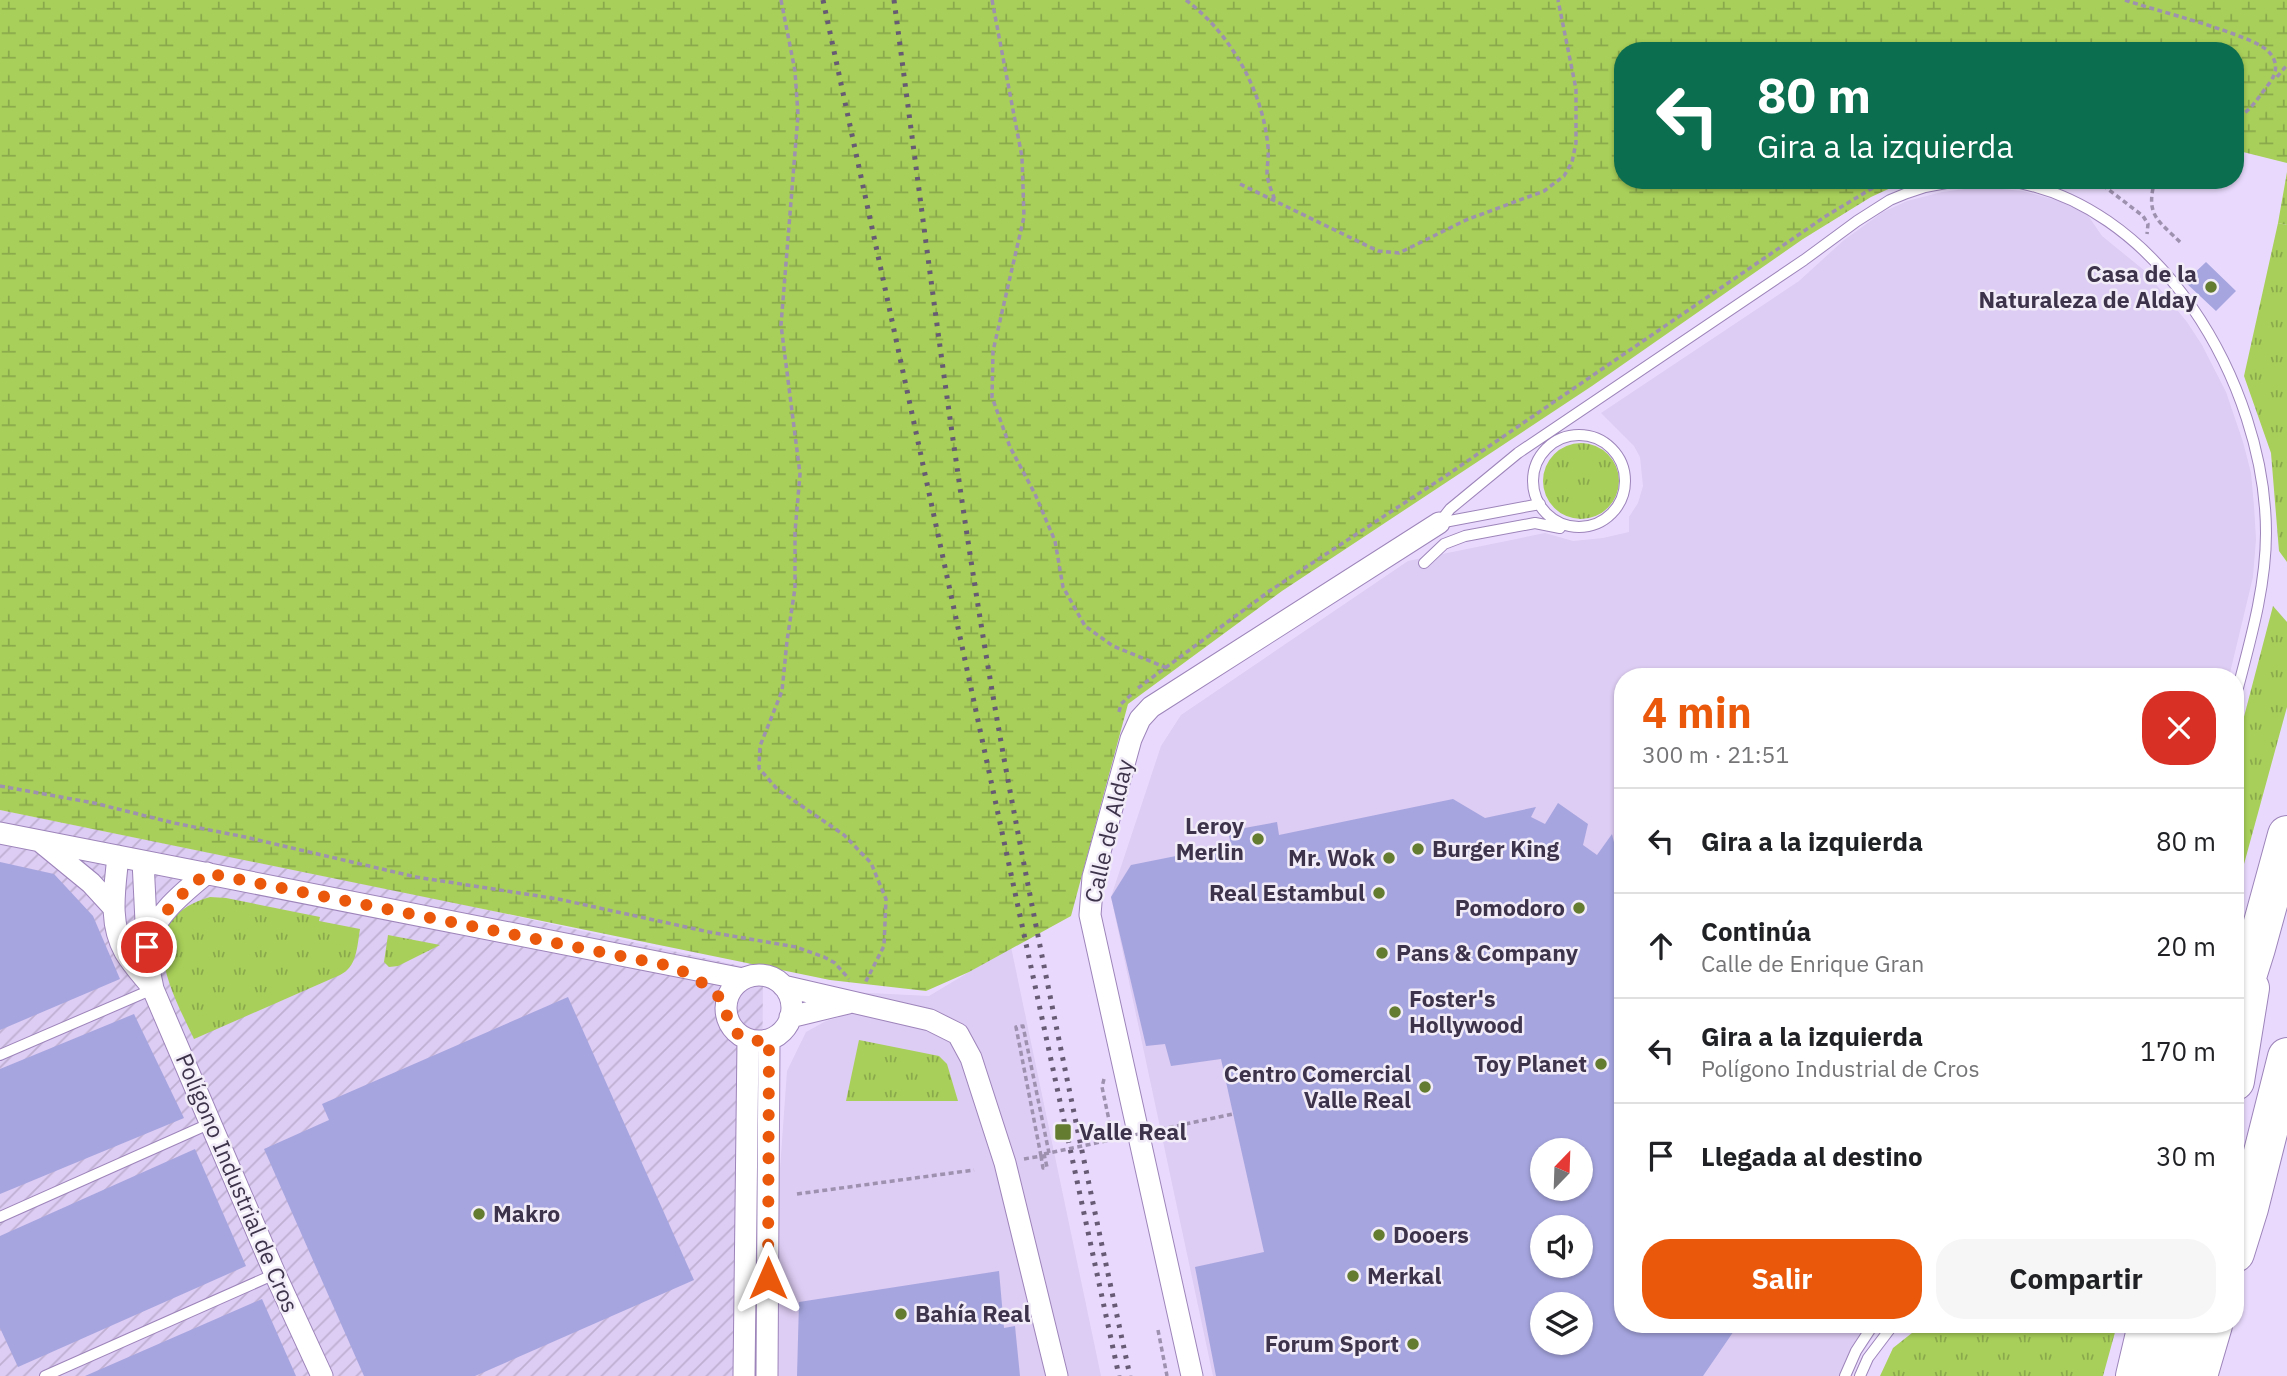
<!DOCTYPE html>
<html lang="es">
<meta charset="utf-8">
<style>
body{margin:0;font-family:"IBM Plex Sans",sans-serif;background:#f6f6f6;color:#202124;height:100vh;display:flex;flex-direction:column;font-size:26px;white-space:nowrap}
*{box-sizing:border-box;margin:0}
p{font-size:23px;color:#757577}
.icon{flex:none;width:38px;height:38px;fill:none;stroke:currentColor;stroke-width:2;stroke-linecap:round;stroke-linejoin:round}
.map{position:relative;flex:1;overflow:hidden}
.details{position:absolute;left:1614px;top:668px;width:630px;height:665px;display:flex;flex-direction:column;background:#fff;border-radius:28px;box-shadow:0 2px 5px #0004}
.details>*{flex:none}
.hud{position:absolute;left:1614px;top:42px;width:630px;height:147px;border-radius:28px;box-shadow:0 2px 5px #0004;background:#0b6e4f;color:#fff;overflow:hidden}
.needle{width:46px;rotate:23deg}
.fabs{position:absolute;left:1530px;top:1138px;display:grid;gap:14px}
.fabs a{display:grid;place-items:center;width:63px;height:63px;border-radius:50%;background:#fff;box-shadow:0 2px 5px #0004;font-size:35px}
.pin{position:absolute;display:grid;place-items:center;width:60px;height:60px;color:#fff;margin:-30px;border:4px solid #fff;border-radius:50%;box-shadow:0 2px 7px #0007}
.me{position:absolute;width:77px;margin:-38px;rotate:0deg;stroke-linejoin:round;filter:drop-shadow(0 0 5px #0008)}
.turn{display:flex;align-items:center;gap:24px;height:147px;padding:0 28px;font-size:32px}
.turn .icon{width:91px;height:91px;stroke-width:2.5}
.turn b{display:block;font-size:49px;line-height:60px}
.round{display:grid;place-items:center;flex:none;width:74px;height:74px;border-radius:28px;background:#f6f6f6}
.summary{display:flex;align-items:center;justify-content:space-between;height:119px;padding:0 28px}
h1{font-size:42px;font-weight:800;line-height:52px;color:#ea580c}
.primary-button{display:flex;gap:14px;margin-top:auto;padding:14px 28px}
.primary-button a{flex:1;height:80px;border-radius:28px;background:#ea580c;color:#fff;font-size:28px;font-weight:800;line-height:80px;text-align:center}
.primary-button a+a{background:#f6f6f6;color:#202124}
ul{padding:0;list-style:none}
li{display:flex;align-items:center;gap:21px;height:105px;padding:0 28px;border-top:2px solid #e0e0e0}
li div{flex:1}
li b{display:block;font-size:26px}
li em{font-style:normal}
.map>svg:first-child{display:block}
.built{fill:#ddccf3;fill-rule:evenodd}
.industrial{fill:url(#industrial-furrows)}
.grass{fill:url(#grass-tufts)}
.wetland{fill:url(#wetland-marsh)}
.building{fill:#a6a5df;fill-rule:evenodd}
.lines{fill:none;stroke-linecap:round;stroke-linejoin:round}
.lane-casing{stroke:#9d84ba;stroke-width:12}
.street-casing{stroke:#9d84ba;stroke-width:23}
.highway-casing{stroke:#9d84ba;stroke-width:40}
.path{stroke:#9e91af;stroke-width:3.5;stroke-dasharray:5 3.5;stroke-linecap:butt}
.lane{stroke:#fff;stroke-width:10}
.street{stroke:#fff;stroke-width:21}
.highway{stroke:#fff;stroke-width:38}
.rail{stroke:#665a74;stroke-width:5;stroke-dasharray:3.5 7;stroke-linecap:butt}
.path-bridge{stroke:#9e91af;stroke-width:3.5;stroke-dasharray:5 3.5;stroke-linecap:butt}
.route{stroke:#ea580c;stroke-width:12;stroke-dasharray:0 21.6}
.poi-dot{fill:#637c2f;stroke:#f1ecf8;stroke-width:2.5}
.labels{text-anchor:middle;stroke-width:5;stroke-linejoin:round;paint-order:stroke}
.poi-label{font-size:23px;font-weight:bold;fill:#3d334a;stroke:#f1ecf8;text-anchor:end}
.street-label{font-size:23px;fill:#3d334a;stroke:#f1ecf8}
</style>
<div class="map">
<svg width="2287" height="1376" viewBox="0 0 2287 1376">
<defs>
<pattern id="industrial-furrows" width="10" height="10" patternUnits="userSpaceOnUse" patternTransform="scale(1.75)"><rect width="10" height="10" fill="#ddccf3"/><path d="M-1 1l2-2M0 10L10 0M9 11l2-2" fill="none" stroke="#bfb0d2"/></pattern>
<pattern id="grass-tufts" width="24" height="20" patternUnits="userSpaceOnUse" patternTransform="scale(1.75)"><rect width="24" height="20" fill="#a8cf59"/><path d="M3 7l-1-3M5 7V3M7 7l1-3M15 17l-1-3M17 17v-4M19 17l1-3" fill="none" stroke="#8aa94c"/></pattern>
<pattern id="wetland-marsh" width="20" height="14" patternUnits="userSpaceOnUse" patternTransform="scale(1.75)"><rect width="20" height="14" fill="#a8cf59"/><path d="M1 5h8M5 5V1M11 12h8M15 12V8" fill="none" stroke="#8aa94c"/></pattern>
</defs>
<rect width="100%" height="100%" fill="#e9dafd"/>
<path class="built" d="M1980,187L2023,191L2056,200L2087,214L2102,236L2145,271L2187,322L2202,345L2226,392L2243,442L2251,473L2254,506L2256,539L2253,577L2229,677H1622V1325H1881L1859,1358L1852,1376H1213L1111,897L1161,746L1181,715L1408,561L1545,533L1573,541L1603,538L1629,532V517L1638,503L1643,486L1640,457L1634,446L1601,413L1799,281L1844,240L1883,212L1907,201L1942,192ZM1542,1150H1580V1188H1542ZM1542,1227H1580V1265H1542ZM1542,1304H1580V1342H1542Z
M1011,947L1101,1376H771V1296L787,1071L806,1032L826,1021L840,1017L849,992L929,996Z"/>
<path class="industrial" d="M0,810L452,902L763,971L760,1376H0Z"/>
<path class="grass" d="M2278,223L2287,225V562L2279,551L2271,453L2244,376Z
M1543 481a38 38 0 1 1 76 0a38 38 0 1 1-76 0Z
M2273,606L2287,622V707L2235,897V751Z
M210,897L226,898L320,917L319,921L360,929C357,947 357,967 340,975L194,1039C170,988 131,920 210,897Z
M388,935L440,945L398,966L389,967L384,962Z
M859,1040L939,1056L947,1064L958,1101H846Z
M1922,1325H2117L2103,1376H1880L1893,1348Z"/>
<path class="wetland" d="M0,0H2287V163L2235,150V51H1622V180H1908L1871,197L1803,239L1592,386L1282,591L1128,704L1071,916L969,972L926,991L830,980L0,810Z
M2287,172V225L2278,223Z"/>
<path class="building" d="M2206,262L2236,291L2216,311L2185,282Z
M1453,799L1485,818L1536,807L1531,817L1545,824L1558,803L1588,824L1583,845L1597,855L1612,834L1622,875V1325H1738L1703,1376H1216L1195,1267L1264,1252L1232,1109L1221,1059L1171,1066L1165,1044L1146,1046L1111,897L1131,865L1231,845L1228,831L1277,822L1279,835ZM1542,1150H1580V1188H1542ZM1542,1227H1580V1265H1542ZM1542,1304H1580V1342H1542Z
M0,862L54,874L93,916L120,979L0,1030Z
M568,997L694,1280L475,1376H364L264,1149L329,1120L322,1104Z
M134,1014L184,1118L0,1194V1069Z
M195,1149L246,1266L18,1367L0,1328V1236Z
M999,1271L1004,1328L1015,1326L1020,1376H797L799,1302Z
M262,1299L296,1376H85Z"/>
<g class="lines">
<g class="lane-casing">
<path id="lane" d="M1999,180C2158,196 2266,386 2266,533C2266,589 2249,645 2235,699
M1533 481a46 46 0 1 1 92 0a46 46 0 1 1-92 0Z
M1439,523L1450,509L1518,453L1804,260L1857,221L1890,200L1907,193L1925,187L1962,180
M1439,523L1540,504
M1424,563L1444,544L1465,536L1535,523L1560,528
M0,1055L153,989
M0,1217L211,1123
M45,1376L275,1274
M1845,1376L1856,1351L1873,1325
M1860,1376L1868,1358L1893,1325"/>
</g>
<g class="street-casing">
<path id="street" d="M0,833L743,979
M41,842L91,883L113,907
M118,856C115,888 108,922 125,952C132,964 143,976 152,987
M143,861L147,942
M207,873C185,891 149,919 147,950C146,962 151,977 153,989L275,1274L322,1376
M726 1008a33 33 0 1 1 66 0a33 33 0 1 1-66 0Z
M783,986L930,1020L958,1034L971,1058L1005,1163L1057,1376
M790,1017L848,1003
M744,1376L748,1040
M767,1376L769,1040
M1192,1376L1090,915L1093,877L1131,739L1140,719L1151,707L1439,523"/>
</g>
<g class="highway-casing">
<path id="highway" d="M2235,1015L2256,948L2287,835
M2235,1081L2250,988
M2235,1253L2249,1208L2287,1057
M2135,1376L2147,1325
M2164,1376L2177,1325
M2198,1376L2213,1325"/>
</g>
<path class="path" d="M781,0L795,71L798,115L781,325L800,474L795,532V588L787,641L782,691L760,746L759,768L777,789L844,835L871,863L886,899L884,946L865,983
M992,0L1022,157L1024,217L993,351L992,397L1010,447L1035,494L1055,541L1063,587L1085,626L1113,646L1167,668
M1186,0C1231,34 1263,91 1268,147C1269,156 1267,165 1267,174C1268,183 1272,192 1275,200
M2125,0C2153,10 2251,34 2268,51C2279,62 2277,74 2268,85C2258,98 2250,112 2235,119
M2277,77L2287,65
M2096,180L2143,216L2148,224L2147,234
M2155,180C2145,216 2158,220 2182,244
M1240,184L1378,251L1399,253L1466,220L1544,191L1564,176L1572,162L1576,143V89L1558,0
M1138,688L1271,590L1447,475L1826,216L1886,180
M1119,712L1121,704L1133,693
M0,786L94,803L174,823L245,837L416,877L558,899L709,932L796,947L824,957L835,963L849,979
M1104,1079L1102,1087L1113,1139
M1041,1156L1016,1027L1023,1026L1049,1153
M1024,1159L1041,1156L1043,1168L1047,1167L1044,1154
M797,1194L974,1170
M1158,1330L1167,1376"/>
<use href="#lane" class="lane"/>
<use href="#street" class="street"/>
<use href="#highway" class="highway"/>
<path class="rail" d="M823,0L1119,1376
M894,0C928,255 959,511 1005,764C1043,969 1086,1172 1130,1376"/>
<path class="path-bridge" d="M1044,1154L1233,1114"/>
</g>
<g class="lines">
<path class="route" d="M147,947C161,912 177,897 207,873L675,967C692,977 713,986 724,1004C727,1008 726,1015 728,1020C735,1038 751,1043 769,1040L768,1278"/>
</g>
<g class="poi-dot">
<circle cx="2211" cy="287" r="7"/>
<circle cx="1258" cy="839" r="7"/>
<circle cx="1418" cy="849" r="7"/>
<circle cx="1389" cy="858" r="7"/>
<circle cx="1379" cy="893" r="7"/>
<circle cx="1579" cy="908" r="7"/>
<circle cx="1382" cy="953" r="7"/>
<circle cx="1395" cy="1012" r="7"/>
<circle cx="1601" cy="1064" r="7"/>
<circle cx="1425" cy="1087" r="7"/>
<rect x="1054" y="1123" width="18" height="18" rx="3.5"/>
<circle cx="479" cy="1214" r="7"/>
<circle cx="1379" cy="1235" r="7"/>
<circle cx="1353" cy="1276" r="7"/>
<circle cx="901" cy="1314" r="7"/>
<circle cx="1413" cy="1344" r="7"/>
</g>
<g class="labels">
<g class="poi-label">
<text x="2197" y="282">Casa de la<tspan x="2197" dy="26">Naturaleza de Alday</tspan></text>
<text x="1244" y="834">Leroy<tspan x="1244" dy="26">Merlin</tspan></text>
<text x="1432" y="857" text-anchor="start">Burger King</text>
<text x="1375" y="866">Mr. Wok</text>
<text x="1365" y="901">Real Estambul</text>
<text x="1565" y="916">Pomodoro</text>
<text x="1396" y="961" text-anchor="start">Pans &amp; Company</text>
<text x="1409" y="1007" text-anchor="start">Foster's<tspan x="1409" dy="26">Hollywood</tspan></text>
<text x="1587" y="1072">Toy Planet</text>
<text x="1411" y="1082">Centro Comercial<tspan x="1411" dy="26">Valle Real</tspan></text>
<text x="1079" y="1140" text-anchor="start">Valle Real</text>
<text x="493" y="1222" text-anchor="start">Makro</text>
<text x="1393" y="1243" text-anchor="start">Dooers</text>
<text x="1367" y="1284" text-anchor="start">Merkal</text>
<text x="915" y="1322" text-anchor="start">Bahía Real</text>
<text x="1399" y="1352">Forum Sport</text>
</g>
<g class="street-label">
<text transform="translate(1109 831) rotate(-77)" y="8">Calle de Alday</text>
<text transform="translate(237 1183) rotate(67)" y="8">Polígono Industrial de Cros</text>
</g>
</g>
</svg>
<div class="fabs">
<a><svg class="needle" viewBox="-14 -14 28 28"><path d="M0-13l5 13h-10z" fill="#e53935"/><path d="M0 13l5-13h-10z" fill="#757577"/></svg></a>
<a><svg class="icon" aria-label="sound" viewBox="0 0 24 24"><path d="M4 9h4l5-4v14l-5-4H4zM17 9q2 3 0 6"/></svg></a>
<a><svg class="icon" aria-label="layers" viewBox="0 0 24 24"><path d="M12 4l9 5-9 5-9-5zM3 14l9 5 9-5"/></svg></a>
</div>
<div class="pin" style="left:147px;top:947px;background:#d93025"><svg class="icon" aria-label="arrive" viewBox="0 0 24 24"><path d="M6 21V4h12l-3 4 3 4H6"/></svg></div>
<svg class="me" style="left:768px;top:1278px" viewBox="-20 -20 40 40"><path d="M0-17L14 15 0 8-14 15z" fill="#ea580c" stroke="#fff" stroke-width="4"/></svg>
<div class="hud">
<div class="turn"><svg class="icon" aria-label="left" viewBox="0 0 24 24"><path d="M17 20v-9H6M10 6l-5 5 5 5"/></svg><div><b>80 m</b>Gira a la izquierda</div></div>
</div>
<section class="details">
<div class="summary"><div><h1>4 min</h1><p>300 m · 21:51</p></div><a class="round" style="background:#d93025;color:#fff"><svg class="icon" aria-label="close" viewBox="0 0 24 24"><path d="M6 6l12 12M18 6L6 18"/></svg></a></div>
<ul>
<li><svg class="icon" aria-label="left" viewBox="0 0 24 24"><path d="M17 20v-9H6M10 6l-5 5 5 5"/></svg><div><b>Gira a la izquierda</b></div><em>80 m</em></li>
<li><svg class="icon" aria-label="ahead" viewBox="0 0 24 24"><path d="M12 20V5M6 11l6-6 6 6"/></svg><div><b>Continúa</b><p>Calle de Enrique Gran</p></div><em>20 m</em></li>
<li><svg class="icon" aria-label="left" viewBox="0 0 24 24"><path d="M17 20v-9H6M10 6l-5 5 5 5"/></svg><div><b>Gira a la izquierda</b><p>Polígono Industrial de Cros</p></div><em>170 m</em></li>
<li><svg class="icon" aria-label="arrive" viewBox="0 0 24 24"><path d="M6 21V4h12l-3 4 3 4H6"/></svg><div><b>Llegada al destino</b></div><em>30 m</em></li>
</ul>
<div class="primary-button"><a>Salir</a><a>Compartir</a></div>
</section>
</div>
